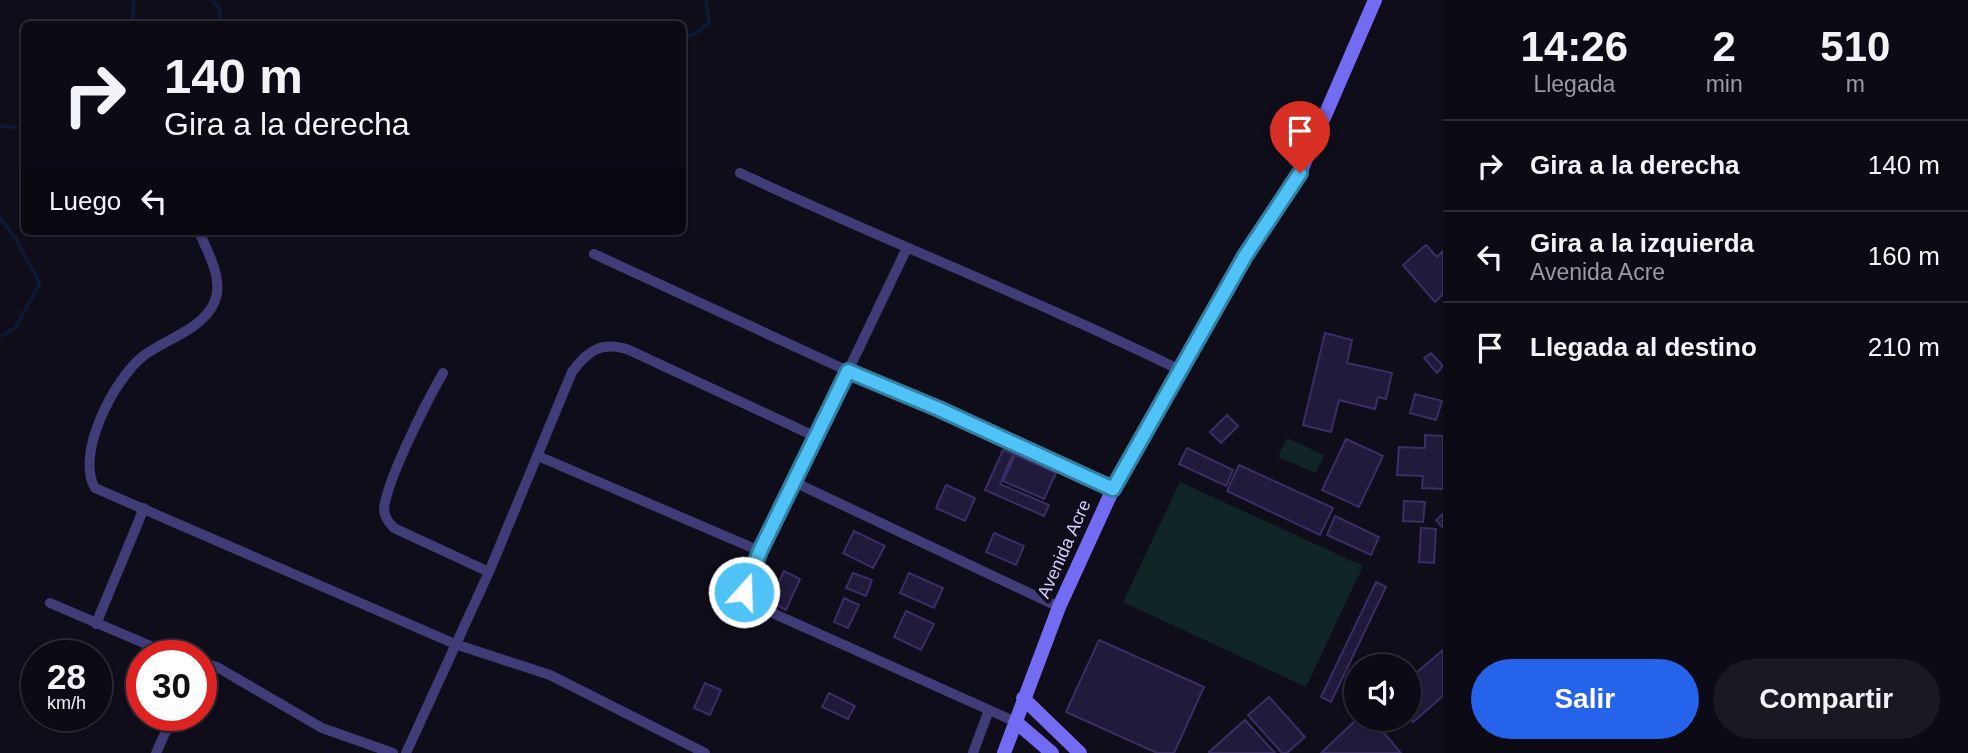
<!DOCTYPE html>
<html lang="es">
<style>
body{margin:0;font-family:Arial,sans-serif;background:#1a1822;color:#f1f3f6;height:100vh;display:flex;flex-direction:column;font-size:26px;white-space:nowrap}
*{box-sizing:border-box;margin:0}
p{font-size:23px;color:#9a9aa0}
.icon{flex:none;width:38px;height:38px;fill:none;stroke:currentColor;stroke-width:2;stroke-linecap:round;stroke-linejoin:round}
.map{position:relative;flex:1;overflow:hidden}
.drawer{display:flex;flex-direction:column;background:#0c0a14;width:525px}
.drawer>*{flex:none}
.banner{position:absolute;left:21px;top:21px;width:665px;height:214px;border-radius:10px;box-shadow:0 2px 5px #0004,0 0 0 2px #2c2b34;background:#0c0a14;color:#f1f3f6;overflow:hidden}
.tools{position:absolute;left:1344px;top:654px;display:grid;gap:14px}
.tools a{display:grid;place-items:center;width:77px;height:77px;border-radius:50%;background:#0c0a14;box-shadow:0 2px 5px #0004,0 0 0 2px #2c2b34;font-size:35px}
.speed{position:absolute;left:21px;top:640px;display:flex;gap:14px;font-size:35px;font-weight:700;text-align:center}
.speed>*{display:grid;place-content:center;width:91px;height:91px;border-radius:50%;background:#0c0a14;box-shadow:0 2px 5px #0004,0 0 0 2px #2c2b34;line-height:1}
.speed small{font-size:18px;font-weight:400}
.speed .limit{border:10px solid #d22;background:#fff;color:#111}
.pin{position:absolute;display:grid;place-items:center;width:60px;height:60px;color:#fff;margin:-72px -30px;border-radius:50% 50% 50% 0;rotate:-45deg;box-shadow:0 0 7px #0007}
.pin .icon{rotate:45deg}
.me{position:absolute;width:77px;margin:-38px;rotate:20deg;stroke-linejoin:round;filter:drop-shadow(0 0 5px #0008)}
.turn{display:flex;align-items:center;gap:24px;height:147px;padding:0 28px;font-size:32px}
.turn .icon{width:91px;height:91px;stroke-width:2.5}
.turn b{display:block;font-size:49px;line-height:60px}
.then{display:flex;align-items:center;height:66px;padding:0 28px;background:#0003;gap:14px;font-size:26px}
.eta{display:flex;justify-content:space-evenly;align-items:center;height:119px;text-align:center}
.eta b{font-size:42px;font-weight:600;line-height:49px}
.primary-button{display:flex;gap:14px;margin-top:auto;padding:14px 28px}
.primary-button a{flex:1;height:80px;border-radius:42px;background:#2563eb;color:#fff;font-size:28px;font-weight:600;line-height:80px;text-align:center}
.primary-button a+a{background:#1a1822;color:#f1f3f6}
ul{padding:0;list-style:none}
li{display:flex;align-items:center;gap:21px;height:91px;padding:0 28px;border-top:2px solid #2c2b34}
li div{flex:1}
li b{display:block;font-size:26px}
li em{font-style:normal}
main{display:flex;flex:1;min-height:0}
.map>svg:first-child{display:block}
.green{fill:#102525}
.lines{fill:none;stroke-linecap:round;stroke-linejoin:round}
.stream{stroke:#0c1a35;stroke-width:3.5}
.building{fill:#221a3b;stroke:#3b2e65;stroke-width:2}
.minor{stroke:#403c77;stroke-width:10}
.secondary{stroke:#736bf2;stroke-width:14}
.route-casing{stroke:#337fa1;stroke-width:18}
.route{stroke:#4fc3f7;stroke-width:12}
.labels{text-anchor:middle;stroke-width:7;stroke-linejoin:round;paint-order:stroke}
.street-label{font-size:18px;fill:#d2ccfb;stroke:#100d1b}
</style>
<main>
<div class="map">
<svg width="1443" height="753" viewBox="0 0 1443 753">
<rect width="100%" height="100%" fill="#100d1b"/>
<path class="green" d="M1287,438L1324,455L1316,473L1278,457Z
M1180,482L1363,566L1306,687L1123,602Z"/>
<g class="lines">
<path class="stream" d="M212,0L219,7L221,24
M132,24L134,0
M682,36L692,35L709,24L706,0
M0,126L24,128
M0,218L16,239L40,284L15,328L0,337"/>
</g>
<path class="building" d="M1426,245L1437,257L1443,251V294L1435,302L1403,265Z
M1325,333L1352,340L1347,363L1392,373L1386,399L1378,397L1375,409L1339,400L1331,432L1303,425Z
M1431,353L1443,366L1437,373L1424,358Z
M1415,394L1442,401L1436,420L1410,413Z
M1227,415L1238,426L1221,443L1210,432Z
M1425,435L1443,436V489L1422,488L1423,476L1397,475L1399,447L1425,448Z
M1346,439L1383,456L1359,507L1322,490Z
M1187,448L1233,470L1226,486L1179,464Z
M1003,450L1013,454L1000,484L1049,505L1044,516L985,490Z
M1015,455L1056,473L1044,499L1003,481Z
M1239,465L1333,508L1320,535L1227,491Z
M946,485L975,498L965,521L936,508Z
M1404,501L1425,502L1423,522L1403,521Z
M1443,514V528L1436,520Z
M1335,516L1379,537L1371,555L1327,535Z
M1421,528L1436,529L1434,563L1419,562Z
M854,531L885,546L873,568L843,553Z
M994,533L1024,546L1016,565L986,552Z
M784,571L800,579L786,610L770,602Z
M853,573L872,580L866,596L846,588Z
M909,573L943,588L934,608L900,593Z
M1376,582L1386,587L1331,702L1321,697Z
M844,598L859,605L848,628L834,622Z
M906,611L934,624L921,650L894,637Z
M1099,640L1204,687L1174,753H1157L1066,712Z
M1443,650V696L1413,722L1409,716V679Z
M705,683L721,690L710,715L694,708Z
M829,693L855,706L848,719L822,707Z
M1269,697L1305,737L1287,753H1282L1248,715Z
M1357,719H1372L1401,753H1321Z
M1245,720L1275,753H1209V752Z"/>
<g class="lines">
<path class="minor" d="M740,173C886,241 1035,299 1180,370
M199,231C207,252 225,280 214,303C202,330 163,340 142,357C114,380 75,454 95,488L455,644L550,675L705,753
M594,254L848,371L907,248
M443,373C427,401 387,479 384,509C384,517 389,523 394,528L489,572
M814,436L794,482L1059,607
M538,456L760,551
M794,482L749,576L744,592L755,604L777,615L1016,722
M50,603L174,656
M96,624L144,508
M201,662L217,667L322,728L393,753
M156,753L173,716
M406,753L489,572L572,372C588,350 602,341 629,350L814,436L848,371L939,409L1113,489
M973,753L989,710"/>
<path class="secondary" d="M1023,698L1080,753
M1016,722L1052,753
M1004,753L1059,607L1113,489L1245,255L1300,173L1375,0"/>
</g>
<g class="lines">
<g class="route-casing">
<path id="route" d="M744,592L760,551L848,371L939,409L1113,489L1245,256L1300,173"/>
</g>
<use href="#route" class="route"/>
</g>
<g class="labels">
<g class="street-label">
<text transform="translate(1064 549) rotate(-66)" y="6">Avenida Acre</text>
</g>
</g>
</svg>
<div class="tools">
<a><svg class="icon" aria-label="sound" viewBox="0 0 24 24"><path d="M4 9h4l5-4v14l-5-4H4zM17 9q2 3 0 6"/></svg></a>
</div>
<div class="speed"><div>28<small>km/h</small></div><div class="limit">30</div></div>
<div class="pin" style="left:1300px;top:173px;background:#d93025"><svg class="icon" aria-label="arrive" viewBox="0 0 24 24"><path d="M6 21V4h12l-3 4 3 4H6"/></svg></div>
<svg class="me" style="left:744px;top:592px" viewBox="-20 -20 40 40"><circle r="17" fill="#4fc3f7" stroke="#fff" stroke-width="3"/><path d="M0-11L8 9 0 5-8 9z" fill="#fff"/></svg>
<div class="banner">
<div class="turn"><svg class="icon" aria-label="right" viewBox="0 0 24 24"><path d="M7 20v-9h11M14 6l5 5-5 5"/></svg><div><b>140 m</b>Gira a la derecha</div></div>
<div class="then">Luego<svg class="icon" aria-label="left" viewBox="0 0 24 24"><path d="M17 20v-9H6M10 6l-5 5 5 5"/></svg></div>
</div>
</div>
<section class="drawer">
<div class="eta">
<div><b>14:26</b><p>Llegada</p></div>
<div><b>2</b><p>min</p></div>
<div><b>510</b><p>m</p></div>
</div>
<ul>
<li><svg class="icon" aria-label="right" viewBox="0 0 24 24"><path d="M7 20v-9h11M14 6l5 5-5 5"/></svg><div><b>Gira a la derecha</b></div><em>140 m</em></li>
<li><svg class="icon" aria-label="left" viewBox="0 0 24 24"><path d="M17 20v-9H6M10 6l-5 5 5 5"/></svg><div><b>Gira a la izquierda</b><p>Avenida Acre</p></div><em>160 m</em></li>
<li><svg class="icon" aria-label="arrive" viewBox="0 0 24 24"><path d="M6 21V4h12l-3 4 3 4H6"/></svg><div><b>Llegada al destino</b></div><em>210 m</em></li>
</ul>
<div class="primary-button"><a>Salir</a><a>Compartir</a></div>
</section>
</main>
